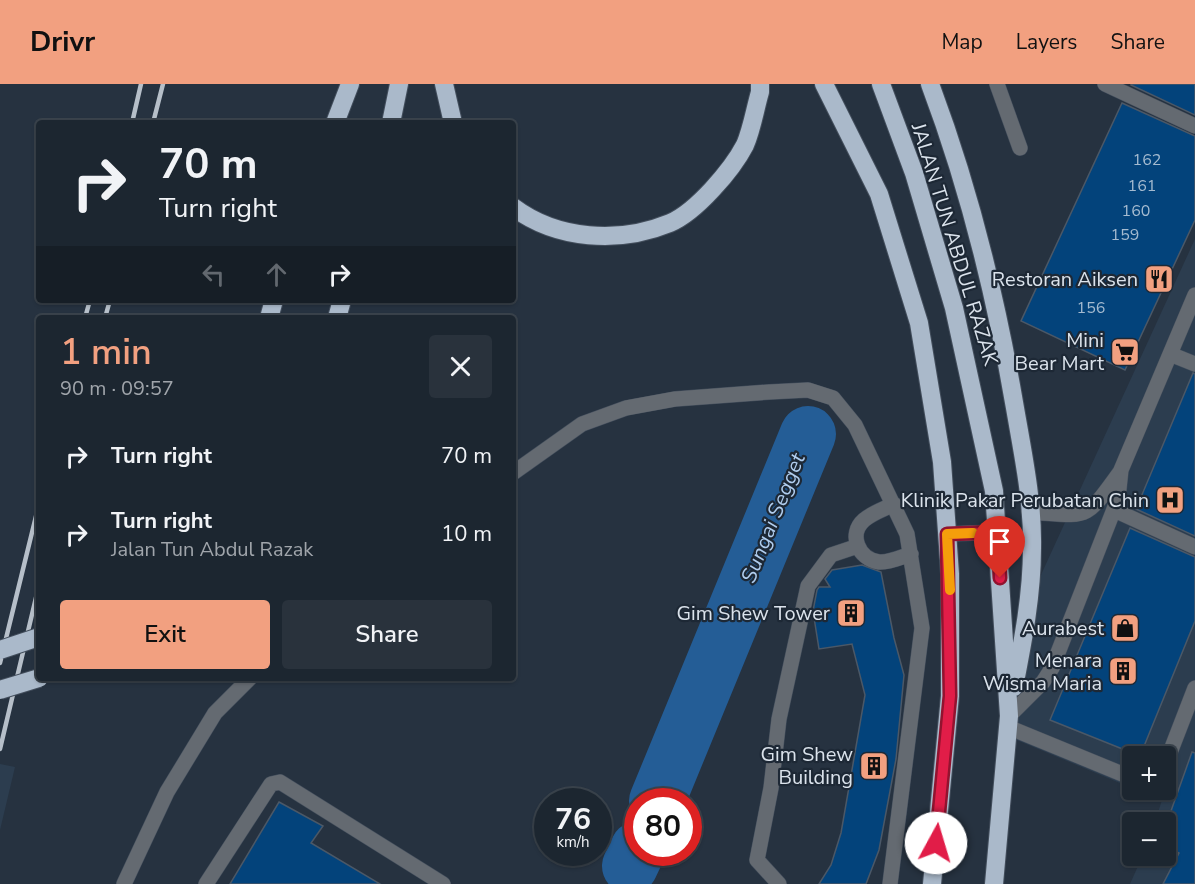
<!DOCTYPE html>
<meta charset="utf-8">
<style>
body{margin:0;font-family:"Nunito Sans",sans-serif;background:#29323c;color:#f1f3f6;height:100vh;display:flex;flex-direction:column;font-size:22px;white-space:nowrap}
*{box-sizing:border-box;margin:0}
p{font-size:20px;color:#a0a5ab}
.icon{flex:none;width:33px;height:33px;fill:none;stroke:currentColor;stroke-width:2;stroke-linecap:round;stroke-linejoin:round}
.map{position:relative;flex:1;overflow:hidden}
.side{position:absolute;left:36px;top:231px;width:480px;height:366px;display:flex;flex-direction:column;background:#1c2630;border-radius:6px;box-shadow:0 2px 4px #0004,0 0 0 2px #3a434c}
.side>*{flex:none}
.guide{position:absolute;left:36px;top:36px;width:480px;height:183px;border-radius:6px;box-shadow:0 2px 4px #0004,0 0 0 2px #3a434c;background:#1c2630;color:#f1f3f6;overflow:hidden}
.fabs{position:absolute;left:1122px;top:662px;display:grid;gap:12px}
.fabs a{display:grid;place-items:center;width:54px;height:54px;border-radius:6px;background:#1c2630;box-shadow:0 2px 4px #0004,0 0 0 2px #3a434c;font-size:30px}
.speed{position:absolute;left:534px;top:704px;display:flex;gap:12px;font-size:30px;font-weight:700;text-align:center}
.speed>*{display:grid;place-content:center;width:78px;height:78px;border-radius:50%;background:#1c2630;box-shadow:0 2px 4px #0004,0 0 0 2px #3a434c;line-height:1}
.speed small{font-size:15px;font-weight:400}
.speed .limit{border:9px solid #d22;background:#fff;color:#111}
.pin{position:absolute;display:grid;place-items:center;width:51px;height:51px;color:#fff;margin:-62px -26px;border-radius:50% 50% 50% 0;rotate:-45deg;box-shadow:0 0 6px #0007}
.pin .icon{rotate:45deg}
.me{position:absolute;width:66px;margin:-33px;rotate:6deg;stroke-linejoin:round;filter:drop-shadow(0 0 4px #0008)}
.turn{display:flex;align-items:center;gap:21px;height:126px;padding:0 24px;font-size:27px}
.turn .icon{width:78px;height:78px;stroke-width:2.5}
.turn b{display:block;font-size:42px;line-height:51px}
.lanes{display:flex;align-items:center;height:57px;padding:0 24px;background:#0003;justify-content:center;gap:30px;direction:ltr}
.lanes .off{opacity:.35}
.round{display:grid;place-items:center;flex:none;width:63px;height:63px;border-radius:6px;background:#29323c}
.summary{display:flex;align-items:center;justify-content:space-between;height:102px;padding:0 24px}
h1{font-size:36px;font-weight:600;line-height:45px;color:#f2a080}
.primary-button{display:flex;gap:12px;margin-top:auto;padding:12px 24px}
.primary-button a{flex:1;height:69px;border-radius:6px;background:#f2a080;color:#111;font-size:24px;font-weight:600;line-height:69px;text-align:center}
.primary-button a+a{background:#29323c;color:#f1f3f6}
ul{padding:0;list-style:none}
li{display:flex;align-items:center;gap:18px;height:78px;padding:0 24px}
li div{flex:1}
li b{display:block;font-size:22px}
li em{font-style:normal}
header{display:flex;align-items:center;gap:36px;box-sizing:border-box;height:84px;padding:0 30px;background:#f2a080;color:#111}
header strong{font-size:28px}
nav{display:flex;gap:33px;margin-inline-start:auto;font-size:21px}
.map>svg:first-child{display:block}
.built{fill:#2c3d4f}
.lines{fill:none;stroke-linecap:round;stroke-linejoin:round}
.river{stroke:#245d96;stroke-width:56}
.building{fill:#03437b;stroke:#4b5867;stroke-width:1.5}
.minor-casing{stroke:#434e5c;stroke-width:16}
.highway-casing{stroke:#434e5c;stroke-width:20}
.minor{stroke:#646a71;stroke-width:15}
.highway{stroke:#aab9ca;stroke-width:18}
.rail{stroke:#b6bfc9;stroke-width:4.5}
.highway-bridge-casing{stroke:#434e5c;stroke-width:20;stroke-linecap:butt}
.highway-bridge{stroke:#aab9ca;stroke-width:18}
.route-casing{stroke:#92132f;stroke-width:15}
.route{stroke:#e11d48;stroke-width:10}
.slow{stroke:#f59e0b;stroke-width:10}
.labels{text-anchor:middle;stroke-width:4.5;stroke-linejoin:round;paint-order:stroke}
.number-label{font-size:16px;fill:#a5bbd0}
.street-label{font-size:20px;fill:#dbe3ec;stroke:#1d2835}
.poi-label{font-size:20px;fill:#dbe3ec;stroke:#1d2835;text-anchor:end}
.water-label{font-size:21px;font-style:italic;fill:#b0cdee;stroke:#1d2835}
</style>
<header>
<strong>Drivr</strong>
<nav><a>Map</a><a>Layers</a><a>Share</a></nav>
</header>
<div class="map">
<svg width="1195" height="800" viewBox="0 0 1195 800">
<rect width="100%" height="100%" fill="#263240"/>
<path class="built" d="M1195,155V800H1130L1143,771H1166V738H1155L1162,716L1136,705H1166V672H1132V704L1012,654L1040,493Z
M0,680L15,683L0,746Z"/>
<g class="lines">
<path class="river" d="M657,717L808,350
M630,782L638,765"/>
</g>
<path class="building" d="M1131,0H1195V31L1131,1Z
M1122,19L1195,52V136L1125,286L1021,237Z
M1193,289L1195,290V452L1136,425Z
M1130,444L1195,473V537L1140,672L1050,636Z
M862,481L881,488L894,554L904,591L896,675L879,766L866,800H819L831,781L841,749L865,611L852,560L819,565L813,527L817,506L819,503H830L825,495L832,486Z
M1192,668L1195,669V800H1163L1179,769L1166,762V741Z
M279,718L323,742L311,759L380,800H230Z"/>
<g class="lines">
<g class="minor-casing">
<path id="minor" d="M997,0L1020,64
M1105,0L1195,42
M1170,270L1195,280
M513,389L582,340L626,324L675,315L769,308L808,306L833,314L855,341L907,450L922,544L890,800
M894,420C884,425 872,429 864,436C848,450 858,475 879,478C889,479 901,473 911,470
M1114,426L1195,463
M1029,428C1089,432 1084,438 1120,388
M947,450L998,448
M1009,632L1043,598L1052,584L1118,415L1121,386L1195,211
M1008,643L1132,694
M1166,679L1195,604
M124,800L167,708L215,629L250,594
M206,800L271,700L280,698L443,800
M779,800L757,776L771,704L779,635L808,502L831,471L858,462"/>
</g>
<g class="highway-casing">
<path id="highway" d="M444,0L453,39
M824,0L879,110L919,239L942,378L950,490V612L932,800
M881,0L914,89L954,224L994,407L1009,632L994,800
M930,0C970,106 996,213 1015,324C1023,370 1033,418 1032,464C1032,511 1023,557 1014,603
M335,39L350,0
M391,39L399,0
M513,123C557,156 619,160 670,139C696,128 732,86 745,61C752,45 755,25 760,8V0
M269,234L274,216
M337,234L342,216"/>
</g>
<use href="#minor" class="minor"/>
<use href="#highway" class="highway"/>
<path class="rail" d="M132,39L141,0
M153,39L163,0
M85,234L90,216
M105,234L110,216
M0,579L39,420
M0,665L39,501"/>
<g class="highway-bridge-casing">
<path id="highway-bridge" d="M0,566L39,553
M0,606L39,594"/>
</g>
<use href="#highway-bridge" class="highway-bridge"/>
</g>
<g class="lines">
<g class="route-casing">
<path id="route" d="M936,759L950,612L947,450L998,448L1000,494"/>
</g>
<use href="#route" class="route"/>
<path class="slow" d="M950,506L947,450L973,449"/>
</g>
<defs>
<g id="restaurant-square" transform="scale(1.5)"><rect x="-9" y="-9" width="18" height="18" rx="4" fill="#f2a080" stroke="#1d2835"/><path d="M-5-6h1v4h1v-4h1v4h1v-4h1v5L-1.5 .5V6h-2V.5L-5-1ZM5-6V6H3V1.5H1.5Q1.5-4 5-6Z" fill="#111"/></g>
<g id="supermarket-square" transform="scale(1.5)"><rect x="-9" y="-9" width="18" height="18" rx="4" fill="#f2a080" stroke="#1d2835"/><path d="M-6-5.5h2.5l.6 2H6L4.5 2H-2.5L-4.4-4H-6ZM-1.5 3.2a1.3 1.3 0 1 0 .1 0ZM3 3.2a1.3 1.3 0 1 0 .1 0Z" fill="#111"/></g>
<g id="hospital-square" transform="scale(1.5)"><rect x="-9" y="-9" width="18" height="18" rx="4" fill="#f2a080" stroke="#1d2835"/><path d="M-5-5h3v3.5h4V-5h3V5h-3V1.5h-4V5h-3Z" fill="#111"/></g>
<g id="building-square" transform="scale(1.5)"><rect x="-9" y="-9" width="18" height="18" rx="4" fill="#f2a080" stroke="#1d2835"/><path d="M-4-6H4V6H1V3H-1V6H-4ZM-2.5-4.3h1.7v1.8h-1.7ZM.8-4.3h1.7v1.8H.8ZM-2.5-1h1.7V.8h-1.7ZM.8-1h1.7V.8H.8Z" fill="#111"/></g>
<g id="shop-square" transform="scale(1.5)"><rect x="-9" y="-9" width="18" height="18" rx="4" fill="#f2a080" stroke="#1d2835"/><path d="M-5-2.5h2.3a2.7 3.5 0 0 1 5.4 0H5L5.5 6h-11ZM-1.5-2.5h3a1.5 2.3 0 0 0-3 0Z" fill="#111"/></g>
</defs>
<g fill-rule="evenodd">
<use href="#restaurant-square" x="1159" y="195"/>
<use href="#supermarket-square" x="1125" y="268"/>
<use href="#hospital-square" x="1170" y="416"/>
<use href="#building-square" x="851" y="529"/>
<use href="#shop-square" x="1125" y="544"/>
<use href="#building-square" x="1123" y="587"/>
<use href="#building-square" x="874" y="682"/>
</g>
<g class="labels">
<g class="number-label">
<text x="1147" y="81">162</text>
<text x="1142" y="107">161</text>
<text x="1136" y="132">160</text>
<text x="1125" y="156">159</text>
<text x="1091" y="229">156</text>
</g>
<g class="street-label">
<text transform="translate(955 160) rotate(73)" y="7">JALAN TUN ABDUL RAZAK</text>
</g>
<g class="poi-label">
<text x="1138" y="202">Restoran Aiksen</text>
<text x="1104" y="263">Mini<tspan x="1104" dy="23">Bear Mart</tspan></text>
<text x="1149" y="423">Klinik Pakar Perubatan Chin</text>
<text x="830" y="536">Gim Shew Tower</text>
<text x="1104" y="551">Aurabest</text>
<text x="1102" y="583">Menara<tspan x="1102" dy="23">Wisma Maria</tspan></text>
<text x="853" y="677">Gim Shew<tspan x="853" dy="23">Building</tspan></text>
</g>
<g class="water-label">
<text transform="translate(773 434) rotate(-68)" y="7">Sungai Segget</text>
</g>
</g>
</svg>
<div class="fabs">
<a>+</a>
<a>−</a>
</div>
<div class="speed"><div>76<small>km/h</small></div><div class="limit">80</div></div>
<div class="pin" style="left:1000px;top:494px;background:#d93025"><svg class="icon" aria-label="arrive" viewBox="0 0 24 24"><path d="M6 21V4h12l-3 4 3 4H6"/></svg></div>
<svg class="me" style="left:936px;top:759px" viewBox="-20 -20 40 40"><circle r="19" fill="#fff"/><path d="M0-13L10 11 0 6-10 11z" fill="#e11d48"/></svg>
<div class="guide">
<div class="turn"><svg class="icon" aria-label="right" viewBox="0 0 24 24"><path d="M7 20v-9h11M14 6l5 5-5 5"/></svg><div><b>70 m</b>Turn right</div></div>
<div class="lanes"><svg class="icon off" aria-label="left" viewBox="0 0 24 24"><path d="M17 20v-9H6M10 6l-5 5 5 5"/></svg><svg class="icon off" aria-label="ahead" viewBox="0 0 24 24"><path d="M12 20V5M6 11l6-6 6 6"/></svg><svg class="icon" aria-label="right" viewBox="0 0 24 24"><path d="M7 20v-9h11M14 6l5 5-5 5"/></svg></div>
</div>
<section class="side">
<div class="summary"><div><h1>1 min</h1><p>90 m · 09:57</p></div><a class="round"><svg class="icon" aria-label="close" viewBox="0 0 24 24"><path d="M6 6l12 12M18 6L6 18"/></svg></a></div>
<ul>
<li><svg class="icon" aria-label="right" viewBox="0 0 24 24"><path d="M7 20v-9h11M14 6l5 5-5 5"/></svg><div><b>Turn right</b></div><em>70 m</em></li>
<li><svg class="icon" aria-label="right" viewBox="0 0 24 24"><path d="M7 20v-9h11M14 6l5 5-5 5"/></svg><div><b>Turn right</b><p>Jalan Tun Abdul Razak</p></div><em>10 m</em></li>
</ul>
<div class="primary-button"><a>Exit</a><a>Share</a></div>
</section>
</div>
